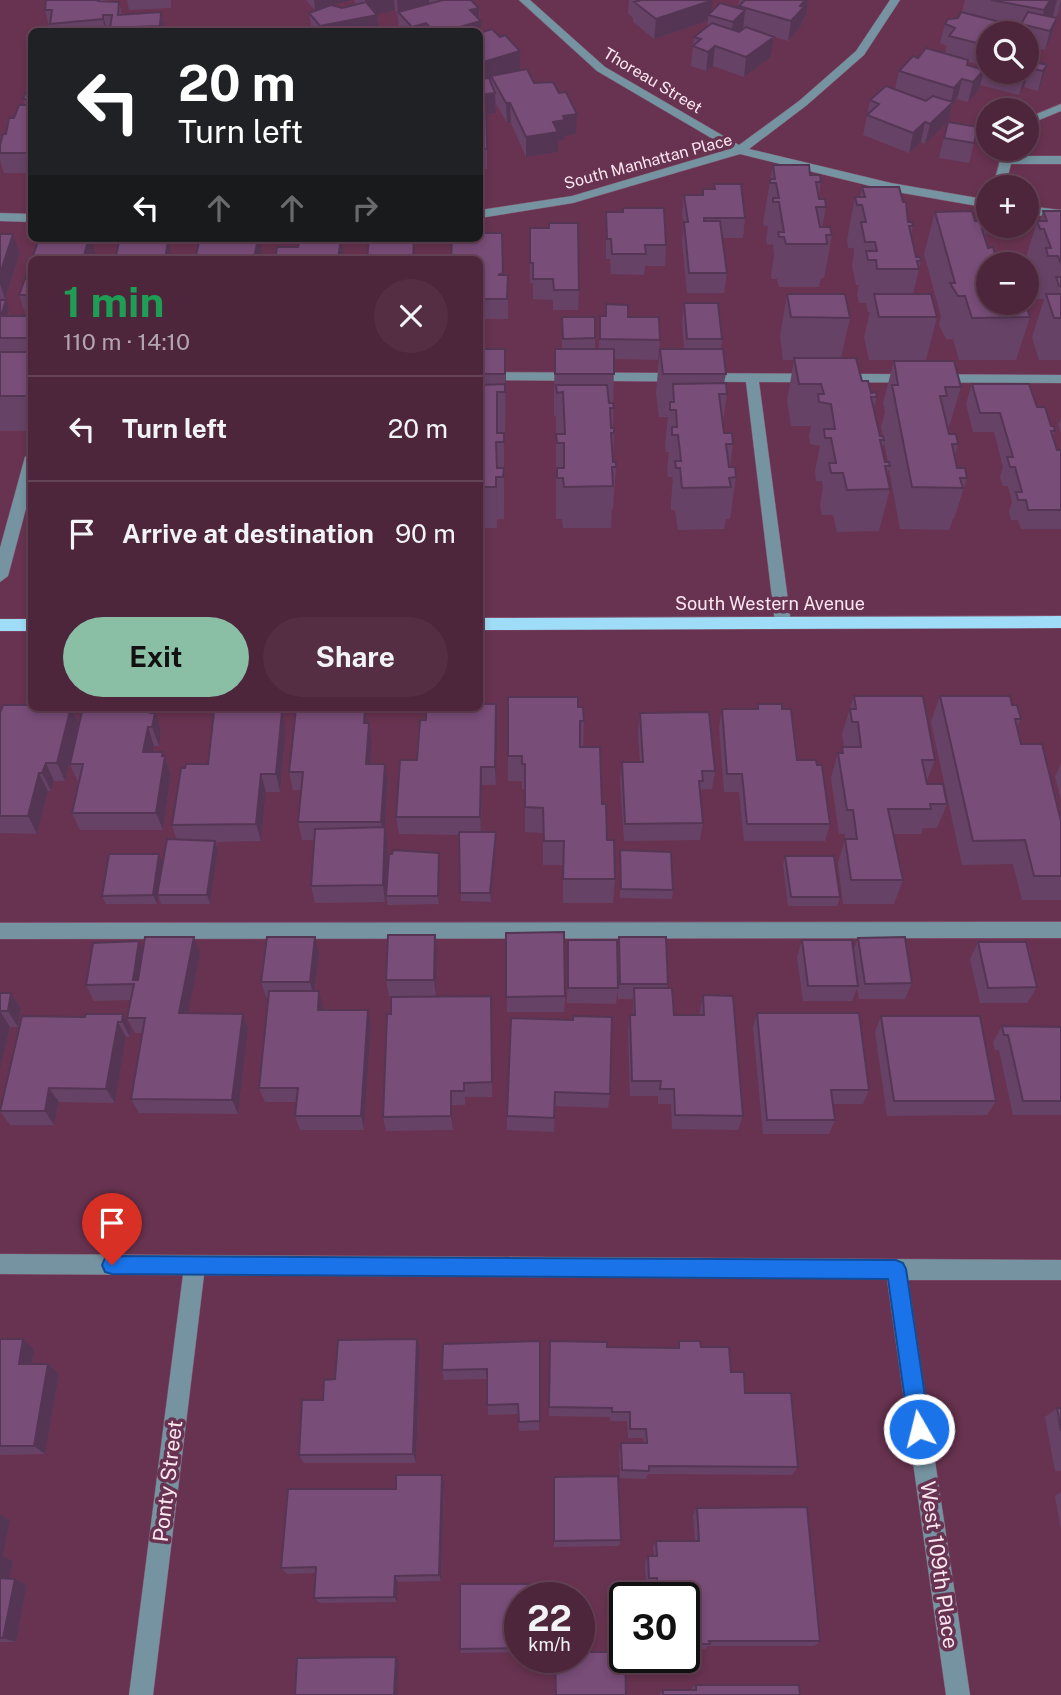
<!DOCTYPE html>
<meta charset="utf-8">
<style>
body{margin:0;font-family:"Public Sans",sans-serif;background:#552e43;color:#f1f3f6;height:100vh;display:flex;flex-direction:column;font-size:26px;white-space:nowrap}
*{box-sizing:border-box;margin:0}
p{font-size:23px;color:#b3a5af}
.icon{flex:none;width:38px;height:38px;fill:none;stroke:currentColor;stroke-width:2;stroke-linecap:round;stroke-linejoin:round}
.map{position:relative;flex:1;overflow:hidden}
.drawer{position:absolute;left:28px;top:256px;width:455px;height:455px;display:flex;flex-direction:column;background:#4e263c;border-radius:10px;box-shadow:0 4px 10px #0003,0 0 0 2px #654356}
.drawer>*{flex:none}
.guide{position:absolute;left:28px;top:28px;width:455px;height:214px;border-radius:10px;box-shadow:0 4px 10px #0003,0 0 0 2px #654356;background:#202124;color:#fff;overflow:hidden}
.tools{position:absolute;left:976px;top:21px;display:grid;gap:14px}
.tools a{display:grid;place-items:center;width:63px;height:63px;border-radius:50%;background:#4e263c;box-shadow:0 4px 10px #0003,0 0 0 2px #654356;font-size:35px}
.speed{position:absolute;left:504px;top:1582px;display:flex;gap:14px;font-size:35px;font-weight:700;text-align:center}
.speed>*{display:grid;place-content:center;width:91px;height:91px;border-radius:50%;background:#4e263c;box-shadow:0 4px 10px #0003,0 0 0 2px #654356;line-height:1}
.speed small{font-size:18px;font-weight:400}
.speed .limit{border:4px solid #111;border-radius:10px;background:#fff;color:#111}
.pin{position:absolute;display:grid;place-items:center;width:60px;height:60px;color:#fff;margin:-72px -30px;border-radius:50% 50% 50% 0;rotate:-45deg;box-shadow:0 0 7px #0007}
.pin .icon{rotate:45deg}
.me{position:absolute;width:77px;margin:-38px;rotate:352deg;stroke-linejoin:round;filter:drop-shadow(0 0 5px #0008)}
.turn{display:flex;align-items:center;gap:24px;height:147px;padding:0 35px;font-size:32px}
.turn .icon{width:91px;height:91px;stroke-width:2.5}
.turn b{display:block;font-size:49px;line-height:60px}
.lanes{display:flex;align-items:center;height:66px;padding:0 35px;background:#0003;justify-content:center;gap:35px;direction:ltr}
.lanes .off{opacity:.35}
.round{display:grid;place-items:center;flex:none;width:74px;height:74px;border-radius:37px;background:#552e43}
.overview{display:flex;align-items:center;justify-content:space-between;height:119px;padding:0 35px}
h1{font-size:42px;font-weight:700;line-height:52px;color:#1e9e55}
.cta{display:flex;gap:14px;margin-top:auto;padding:14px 35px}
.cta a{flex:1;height:80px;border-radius:42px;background:#8abfa5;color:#111;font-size:28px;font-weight:700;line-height:80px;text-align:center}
.cta a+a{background:#552e43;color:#f1f3f6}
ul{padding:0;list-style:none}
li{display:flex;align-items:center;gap:21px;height:105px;padding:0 35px;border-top:2px solid #654356}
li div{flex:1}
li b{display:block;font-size:26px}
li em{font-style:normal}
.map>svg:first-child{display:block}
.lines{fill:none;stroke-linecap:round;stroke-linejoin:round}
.minor-casing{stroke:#83536d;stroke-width:1}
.major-casing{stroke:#83536d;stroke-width:1}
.minor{fill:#7593a0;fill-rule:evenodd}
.major{fill:#9fdcf7;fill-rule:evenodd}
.wall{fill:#674267;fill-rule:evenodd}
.shaded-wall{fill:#543654}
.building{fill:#784d78;stroke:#543654;stroke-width:2}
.route{fill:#1a73e8;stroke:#114b97;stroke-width:2}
.labels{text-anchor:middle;stroke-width:7;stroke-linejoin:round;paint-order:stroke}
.far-street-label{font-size:16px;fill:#fce7f1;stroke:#683350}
.street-label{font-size:18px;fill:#fce7f1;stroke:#683350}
.near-street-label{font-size:21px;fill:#fce7f1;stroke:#683350}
</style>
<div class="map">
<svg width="1061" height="1695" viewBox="0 0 1061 1695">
<rect width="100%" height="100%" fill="#683350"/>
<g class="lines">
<g class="minor-casing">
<path id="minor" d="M519,0H530L605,67L739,145L799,101L856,51L890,0H900L864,55L807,105L749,149L891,183L989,200V208L891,191L740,154L573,203L480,218V210L572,196L730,149L597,71Z
M1061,104V111L1027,125V118Z
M1003,149H1013L1012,156H1061V164H1011L1005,187H993Z
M1027,206L1061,210V218L1027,214Z
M0,213L32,214V222L0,221Z
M480,372L1061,375V383L759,382L791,623L783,629L775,623L746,382L480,380Z
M32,452V486L8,576L0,582V548L25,457Z
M1061,922V938L0,939V923Z
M0,1254L1061,1260V1280H908L970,1695H946L887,1279L204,1275L153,1695H129L183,1275L0,1274Z"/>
</g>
<g class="major-casing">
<path id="major" d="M1061,616V628L480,630V618Z
M0,619H32V631H0Z"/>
</g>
<use href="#minor" class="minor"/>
<use href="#major" class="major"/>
</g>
<path class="wall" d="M46,0H110L100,1L119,2L122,15L161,12L165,32H52V30H50L45,10Z
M127,0H171V8L129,10Z
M306,0H352L332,5L342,8L356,5L354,0H471L479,8L481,32L500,37L520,51V70L534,83L576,134L565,136L564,140L558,141V152L526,157L511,123H507L496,104V113L487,114V169H480V32H399L398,17L395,10L377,14L379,32H312L309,13L323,8L315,10Z
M629,0H712L711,12L738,8L739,0H808L806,16L803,19L801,26L788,41L765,34L774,37L771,57L744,77L713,66L706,71L691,66L694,37L707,27L708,21L654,39L633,22V18L628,14Z
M965,0H1061V8L1056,18H1057L1051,38L1045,50L1027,47V33H1018L1020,26L1007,24L989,33V72H1027V60L1047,65L1041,85L1038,91L1024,87L1019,95L980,85L979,90L968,102L957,99L952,104L948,122L925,144L921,142L909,153L863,135L870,100L895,89L899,71L918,58L945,53L947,46L940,43L945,24L958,18L962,12ZM968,62L981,65L980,69L967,65Z
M32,84V173H4L0,160V145L14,118L25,105L23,99Z
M948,122L974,143L969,163L939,158Z
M773,165L810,175L821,182L819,196V199L826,207L822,227L832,235L824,278H821L819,287H779L777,279H772L771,275L774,256L773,244L767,245L766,240L768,226H764L763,222Z
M714,184L745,218L743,238H722L727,273L724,293H687L682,242L684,226L682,215L684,195H702L703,189H714Z
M862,187L913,226L911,235L916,257L921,261L913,294L937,317L926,360H869L864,337L870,312H868L866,303H859L857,294L859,285H856L852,265L854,253V248H848L847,240L855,197H860Z
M1043,211H1061V360H1039L1032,337L1044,299H1034L1032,290L1034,283L1031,272H1027V264H1024L1037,221H1040Z
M606,212L666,245L665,266H645L644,275L611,274L610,259H606Z
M935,212L975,221L987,229L985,238L989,264V303L1030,317L1016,360H959L953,339H946L939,325L941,316L924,254Z
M530,228L579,290L578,310H553V300L533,299V283H530Z
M0,234L20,254L5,299H0Z
M480,259L503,275H508V319H480Z
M32,260V316L26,315L19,295Z
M787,294L850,318L841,358L871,393L877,397L874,408L880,436H883L881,427L885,412L883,403L894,361L961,387L948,430L949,434L958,444L955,455L957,468L967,478L954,519H953L949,530L900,529L889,469L887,475L890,489L879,531L837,532L833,515H822L820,505L823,487L822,481H816L815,471L820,446L810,444L809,436L811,426H791L787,401L794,360H783L780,336ZM884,442L888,462H885L882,450Z
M0,300L9,310L8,316H32V431H0Z
M684,303L722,339L721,349L726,374L724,383L727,394L723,422L724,433L733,444L730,467L736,477L730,519H726L724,529L678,530L675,510H671V503L673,477H668L667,469L669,452H666L665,444L668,417H659L656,392L660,349H684L682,323Z
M600,316L628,317L660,340L658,360L614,359L613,428L614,433L613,459V462L616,467L613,509H612L611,528H563L562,519H556V416H554V392L555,349H562V317L595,338V349H599Z
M480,349H505L506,391L505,435H504V519H497V528H480Z
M972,384L1037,407L1055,431L1053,437L1057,450H1061V529H1021L1018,520H1011L1009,512L1012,502L1008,486H1003L1000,477L1003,467L994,432H973L966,404Z
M1061,418V433L1058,425Z
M854,696L935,760L926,783L947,804L937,828H923L921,834H893L903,880L894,904H843L838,863L845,839V834H839L831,778L838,753H841L842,747H844L842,734Z
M940,696L1012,705L1021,719L1017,727L1021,744L1061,821V900H1022L1013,864L962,865L931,722Z
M496,704V785H482L481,832L496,841L491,902L461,901L459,835L399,834L396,817L417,760L426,720Z
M758,704L782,709L797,760L830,824L825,841H744L739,792H724L719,727L722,709H757Z
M72,707L79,724L83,707H154L161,731L159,746H154L153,752L165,756L171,774L163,830H80L72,813L79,782H78L70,764L78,729L65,781H54L51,791H48L37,834L0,833V713Z
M248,707L249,712L286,729L280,792H266L261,841L216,842L218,850L210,904H161L158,896L157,904H106L102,896L159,854L163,863L177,840L172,825L185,768L208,764L221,712Z
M578,707L584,721L583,747L602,804L607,840L615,879L613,903H563V865H543V833L525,832V789H522V781H508V756Z
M640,713L715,771L712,789H702L700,796L703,823L700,840L624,841L620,780L622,762H640L638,731Z
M367,723H369L372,742L370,764L388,782L385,827L388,845L385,902L315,903L311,886L314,840H302L298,822L301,790H293L289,772Z
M1061,764V800L1055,776Z
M620,850L673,890L672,899L620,898Z
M785,856L840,897L837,906H788L783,865Z
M440,862L439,904L388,905L386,896Z
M506,933L565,996L564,1012H507Z
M619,937L668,984L667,988L674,1015H700V1011L703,995L743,1116L738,1130L672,1129L671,1104H658V1096H630L628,1030L630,1015H633V999H618L617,953Z
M858,938L912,983L905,999H859L857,988L852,1001H803L797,957L802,940L853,951Z
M568,940L618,988L616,1004L567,1003Z
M978,942L1037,987L1027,1003H980L970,959Z
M143,951L200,954L188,1013L243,1014L248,1029L238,1114L139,1113L131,1099L142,1033H135L127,1018L131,1000L94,1001L86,985Z
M437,951L436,996H389L386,980Z
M319,954L315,991L323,1007V1010L371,1025L364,1130H300L295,1116L297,1102H265L259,1088L269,997H266L261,982Z
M0,993H11L21,1008L18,1027H10L0,1070Z
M492,1012V1097H465V1105H452L453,1130L386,1131L383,1117Z
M757,1013L869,1090L863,1104H833L835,1120L829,1134H763L753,1028Z
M123,1014L131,1029L130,1037H126L115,1103L59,1102L54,1125H10L0,1111L85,1017Z
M881,1016L996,1101L987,1115L887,1116L875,1032Z
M573,1020L610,1094L608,1108L555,1106L554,1132L507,1130V1116Z
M1002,1026L1061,1027V1115H1013L999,1050H995L993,1042Z
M0,1339L34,1349L32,1364H48L59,1374L45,1454L0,1455Z
M540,1341L539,1430L519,1431L518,1414L488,1415L487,1379L444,1380L442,1370Z
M550,1341L607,1347L677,1348L679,1341L701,1347L731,1372L798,1467L792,1475L648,1474L646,1479L620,1478L619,1452L621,1443H644L643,1438H628L627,1421H610V1417L549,1416Z
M420,1349L416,1463H304L299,1455L323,1400L335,1379Z
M1057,1408H1061V1471H1055L1045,1417Z
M554,1477L621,1540L619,1546L554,1547Z
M444,1483L441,1581L398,1582L397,1602L320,1603L314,1598L315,1573L287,1574L281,1568L396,1489Z
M1061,1492V1530L1055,1496Z
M697,1508L820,1641L814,1646H708L705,1649H684V1598H654V1584H646L645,1562L648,1556H654L653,1547L656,1541H695L693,1515Z
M0,1514L10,1520L3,1556L13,1561L9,1579H15L27,1585L16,1642H0Z
M520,1598V1652L461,1653L460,1649Z
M696,1685L800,1695H660V1693L663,1690H692V1688Z"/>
<path class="shaded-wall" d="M98,0H100L107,32H106Z
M314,0H352L315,10Z
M365,0H394L395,10L367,17Z
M397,0H429L430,12L398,13Z
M713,0L711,16L708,15V21L654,39L656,19Z
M805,0H808L806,16L803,19L801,26L788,41L791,21L800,6Z
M1057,0L1052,20L1043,21L1039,29L1044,10L1049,2Z
M1061,1V5L1056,19Z
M479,8V21H481V40L480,41V32H442L470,10Z
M745,10L743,30L730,42L733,22Z
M161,12L165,32H161L160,26Z
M377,15L379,32H321L320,26Z
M1057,18L1051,38L1045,50L1050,31Z
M426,23L427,32H412V27Z
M774,37L771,57L744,77L746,57Z
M715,46L713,66L706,71L708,52Z
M520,51V70L491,76V80L480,84V63Z
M1047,65L1041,85L1038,91L1043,71Z
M1030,68L1024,87L1019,95L1025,75Z
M984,70L979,90L968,102L973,82Z
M962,79L957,99L952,104L948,122L925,144L930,124L950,105L954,88Z
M495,93L496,113L487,114V169V114L480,115V95Z
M506,103H510L511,123H507Z
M577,114L576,134L565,136L564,140L558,141V152L526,157V137L563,116Z
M925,122L921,142L909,153L913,133Z
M13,234L20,254L5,299L0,284V274Z
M89,238H91L95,254L94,259H83Z
M258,238H260L262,255V259H254Z
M341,238L344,255V259H338Z
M414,238L415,259H413Z
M168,242L172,259H165Z
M6,300L9,310L4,326L1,316Z
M32,322V351L27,338Z
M505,349L506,391V417L505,374Z
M496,477L497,528L496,487Z
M496,704L497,723L496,785L495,767Z
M71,707L79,724L65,781L57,763Z
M151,707H154L161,731L159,746L152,727L150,713Z
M365,709L368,727L364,723Z
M282,711L286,729L280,792L276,774Z
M369,723L372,742L369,782L366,764Z
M148,727L154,746L150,770L143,752Z
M163,752L171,774L163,830L156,813Z
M46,763L54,781L51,791L42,773Z
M385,764L388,782L384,840L381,822Z
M481,767L482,785L480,835V817Z
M39,773L48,791L37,834L28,816Z
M261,774L266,792L261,841L256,824Z
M385,827L388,845L385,902L383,885Z
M496,832V841L491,902L490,893Z
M215,841L218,850L210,904L207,895Z
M439,853L440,862L439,904L438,896Z
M159,854L163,863L157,904L153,895Z
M435,935L437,951L436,996L434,980Z
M194,937L200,954L185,1029L179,1013Z
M315,937L319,954L314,998L310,982Z
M139,941L146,957L141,996L133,980Z
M319,991L323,1007L322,1025L318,1010Z
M11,993L21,1008L18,1027L8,1011Z
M491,996L492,1012V1097V1082Z
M368,1010L371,1025L364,1130L361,1116Z
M0,1011L10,1027L0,1070Z
M123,1014L131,1029L130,1037L122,1022Z
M243,1014L248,1029L238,1114L232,1100Z
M118,1022L126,1037L115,1103L106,1089Z
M49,1088L59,1102L54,1125L45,1111Z
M451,1091L452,1105L453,1130L451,1116Z
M23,1339L34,1349L30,1374L19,1364Z
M417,1339L420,1349L416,1463L413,1454Z
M48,1364L59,1374L45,1454L34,1446Z
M442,1475L444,1483L441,1581L439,1575Z
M0,1514L10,1520L3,1556L13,1561L8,1584L0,1580Z
M395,1576L398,1582L397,1602L394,1597Z
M15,1579L27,1585L16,1642L3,1638Z
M396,1657L399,1661L397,1695H394Z"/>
<path class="building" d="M46,0H98V1L119,2L118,15L161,12L160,26L110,28L112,15H103V19L50,24L52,10H45Z
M443,0H471L479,8L470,10L481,21L442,32H435L426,23L412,27L398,12Z
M636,0H713L656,19L634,2L638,1Z
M745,0H805L800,6L804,7L791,21L739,6Z
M991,0H1057L1049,2L1044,10Z
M366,2L377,15L320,26L309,13L331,5L342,8Z
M720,3L745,10L733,22L708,15Z
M961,12L1016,26L1012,33H989V46L949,36L955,28L945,24L948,19L958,18Z
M1028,12L1057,18L1050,31L1021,24Z
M712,23L739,32L746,27L774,37L746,57L715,46L708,52L693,46L701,39L694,37Z
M492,29L500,37L505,35L520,51L480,63V33Z
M926,48L968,60L967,65L984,70L973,82L962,79L954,88L899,71L913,56L918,58Z
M989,52V66L981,64Z
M1027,60L1047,65L1043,71L1030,68L1027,71Z
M527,69L534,83L553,82L559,93L566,92L577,114L563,116L565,120L553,122L558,132L526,137L510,103H506L491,76Z
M1012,72H1027L1025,75Z
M489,78L495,93L480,95V79Z
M29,84H32V100L23,99Z
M886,86L926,101L933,96L953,102L930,124L925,122L913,133L867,115L879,104L870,100Z
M480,102H486L487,149H480Z
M19,105H32V153H0V145L3,134H6L9,118H14Z
M948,122L978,127L974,143L944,138Z
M773,165H809L810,175H820L821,182H816L819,199H825L826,207H816L820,227H830L832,235H826L827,244H786L784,237H779L778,232H784L779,202H773V198H779L776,183H770V179H775Z
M714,184H741L745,218H704V221H720L727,273H689L684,222H688L684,195H703V189H715Z
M862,187H899L903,202H906L908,222H912L913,226H909L916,257H920L921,261H917L919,269H877L876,260H868L866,251H877L875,242H865L861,222H866L862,205H857L855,197H865Z
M623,208H664L666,245H645L646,254H612L611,239H607L606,212H623Z
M972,211L975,221H985L987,229H982L988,248L993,247L998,264H987L989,270V303H1025L1030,317L972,318L965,296H958L950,283H955L935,212Z
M1043,211H1061V264L1058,256H1048L1046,248H1051L1044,229H1040L1037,221H1047Z
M549,223H578L579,290H554L553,279H533V263H530V228H549Z
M480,233H502L503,273L498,275H508L507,299H480V259H451L452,238H480Z
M0,234H13L0,274Z
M39,238H89L83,259H32Z
M120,238H150L149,242H168L165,259H112V255H116Z
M200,238H258L254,259H195Z
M313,238H341L338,259H275L277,247H298L300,239H312Z
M369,238H414L413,259H367Z
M32,260V295H19Z
M1056,277H1061V286H1059Z
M787,294H845L850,318L791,317Z
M874,294H931L937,317H879Z
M1046,294H1061V318H1054Z
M0,300H6L1,316H0Z
M684,303H718L722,339H687Z
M606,304L628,305V317H659L660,340L600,339V316H606Z
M0,316H32V322L27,338H0Z
M562,317H595V338L563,339Z
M480,349H505V374H480Z
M555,349H614V374H555Z
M660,349H723L726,374H663Z
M0,352H32V396H0Z
M794,358H856L862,381H868L871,393L876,392L877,397H871L880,436H883L884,440H880L885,462H889L890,466H885L890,489L847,490L843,473H831L829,463H836L831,438H825L824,429H835L831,404L819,402L818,394H824L821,384H799Z
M894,361H954L961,387H945L947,396H940L949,434H956L958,444H952L957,468H965L967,478H960L963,488L912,487L892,385H898Z
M726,383L727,394H719L724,433H732L733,444H726L729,467H735L736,477L729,478L731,487L682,488L680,468H676L675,461H681L678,435H672V427H677L676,410H670V402H674L673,384Z
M505,384V392H497V433H504V442H496L497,468H504L503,477H496V487H480V385Z
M972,384H1029L1037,407H1045L1051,426H1054L1055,431H1051L1057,450H1061V510H1028L1026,500H1018L1016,492H1022L1015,467H1010L1007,457H1013L1000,413H980Z
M556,385H607L609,403H613L614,408H610L611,428H614V433H611L613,462H616V467H612L613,486L564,487L563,478H557V468H564V443H557L556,434H565L563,392L557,393Z
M854,696H923L935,760H922L927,784H943L947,804H930L931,809H888L903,880H851L845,839H857L853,810H847L838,753H843L842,747H861L858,722H852L850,709H856Z
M940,696H1010L1012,705H1017L1021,719H1015L1021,744H1042L1061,821V876H1034L1025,840L973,841Z
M508,697H578V707H583L584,721H580V747H600L602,804H606L607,840H614L615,879H563L564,841H544L543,808L525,807V764H522V756H508Z
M480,704H496L495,767H481L480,817H396L400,760H417L420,720H426V707H480Z
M758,704H782V709H791L797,760H816L817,765H822L830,824H747L742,774H727L722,709H758Z
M3,705H32V707H71L57,763H46L42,773H39L28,816H0V713Z
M83,707H151L150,713H155L152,727H148L143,752H163L162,756H165L156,813H72L83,764H70Z
M222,707H248L247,712L282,711L276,774H261L256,824L172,825L181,768H185L186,764H208L214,712H221Z
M296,709H365L364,723H369L366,764H385L381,822H298L303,772H289Z
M709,712L715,771H702L703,781H699L703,823L625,824L622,762H643L640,713Z
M385,827L383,885L311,886L315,829Z
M459,832H496L490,893H460Z
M167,839L215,841L207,895H157Z
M393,850L439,853L438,896H386L389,854H392Z
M620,850L671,852L673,890L621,889Z
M109,854H159L153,895L102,896Z
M785,856H834L840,897H791Z
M564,932L565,996L506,997V933Z
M388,935H435L434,980H386Z
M145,937H194L179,1013L243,1014L232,1100L131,1099L145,1018H127L134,984L86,985L93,943L139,941L133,980H138Z
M267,937H315L310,982H261Z
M619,937H666L668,984H620Z
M905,937L912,983L865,984L858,938Z
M568,940H617L618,988H568Z
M802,940H852L858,986H808Z
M978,942H1026L1037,987L988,988Z
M634,988H672L674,1015H704L703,995L733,996L743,1116L675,1115L674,1089H660L661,1081H632L630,1015H635Z
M269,991H319L318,1010H368L361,1116H295L298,1088H259Z
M0,993H11L8,1011H0Z
M491,996L492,1082L464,1083V1091H451V1116L383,1117L387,1014H391V997Z
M757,1013H859L869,1090H831L835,1120H767Z
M86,1014H123L122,1022H118L106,1089L49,1088L45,1111H0L22,1016L85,1017Z
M573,1016L612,1017L610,1094L555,1092L554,1118L507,1116L511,1018L573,1020Z
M881,1016H980L996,1101H894Z
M1002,1026L1061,1027V1101H1023L1008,1035H1004Z
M0,1339H23L19,1364H48L34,1446H0Z
M417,1339L413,1454L299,1455L302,1400H323L324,1380L335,1379L338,1340Z
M540,1341V1421L519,1422L518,1404L487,1405V1369L442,1370L443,1344Z
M550,1341L607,1342V1347L679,1348V1341H700L701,1347H729L731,1372H744L745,1393H791L798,1467L649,1466V1471L622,1470L621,1443H647L646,1429H630V1412H612V1408L549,1407Z
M1057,1408H1061V1431Z
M396,1475H442L439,1575L395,1576L394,1597L314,1598L316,1567L281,1568L288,1489H396Z
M618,1476L621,1540L554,1541V1477Z
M807,1507L820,1641H709L710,1644H684V1598H658L657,1578H649L648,1556H657L656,1541H699L697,1508Z
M0,1578L15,1579L3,1638H0Z
M460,1584H528V1598H520V1648L460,1649Z
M579,1652H625L626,1695H556L555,1657H579Z
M396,1657L394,1695H295L297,1658Z
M696,1685H799L800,1695H663V1690H696Z"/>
<path class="route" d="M112,1256L896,1260L903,1263L906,1269L930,1429L927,1436L919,1439L912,1436L909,1429L888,1279L112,1274L105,1272L102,1265L105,1258Z"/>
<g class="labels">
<g class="far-street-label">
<text transform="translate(653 80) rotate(31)" y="6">Thoreau Street</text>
<text transform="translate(648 161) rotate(-15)" y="6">South Manhattan Place</text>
</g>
<g class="street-label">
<text x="770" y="610">South Western Avenue</text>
</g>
<g class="near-street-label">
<text transform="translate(168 1481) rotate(-83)" y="7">Ponty Street</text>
<text transform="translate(939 1565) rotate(82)" y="7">West 109th Place</text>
</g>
</g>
</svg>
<div class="tools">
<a><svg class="icon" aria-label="search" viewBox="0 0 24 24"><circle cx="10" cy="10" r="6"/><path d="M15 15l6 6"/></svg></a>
<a><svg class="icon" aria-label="layers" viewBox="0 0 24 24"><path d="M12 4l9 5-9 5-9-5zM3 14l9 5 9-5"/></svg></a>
<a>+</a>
<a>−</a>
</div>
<div class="speed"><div>22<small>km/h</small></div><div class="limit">30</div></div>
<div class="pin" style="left:112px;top:1265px;background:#d93025"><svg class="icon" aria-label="arrive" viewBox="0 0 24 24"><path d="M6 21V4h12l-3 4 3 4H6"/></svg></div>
<svg class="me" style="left:919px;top:1429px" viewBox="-20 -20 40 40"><circle r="17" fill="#1a73e8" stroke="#fff" stroke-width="3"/><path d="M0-11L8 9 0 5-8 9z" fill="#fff"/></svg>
<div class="guide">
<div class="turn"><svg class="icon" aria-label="left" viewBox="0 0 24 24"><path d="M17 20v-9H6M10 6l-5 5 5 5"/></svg><div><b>20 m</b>Turn left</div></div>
<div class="lanes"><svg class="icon" aria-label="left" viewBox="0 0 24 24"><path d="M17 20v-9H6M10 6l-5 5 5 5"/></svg><svg class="icon off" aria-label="ahead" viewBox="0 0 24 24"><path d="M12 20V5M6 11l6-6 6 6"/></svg><svg class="icon off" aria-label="ahead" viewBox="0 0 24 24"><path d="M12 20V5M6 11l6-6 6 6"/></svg><svg class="icon off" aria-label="right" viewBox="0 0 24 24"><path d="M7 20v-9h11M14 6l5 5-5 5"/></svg></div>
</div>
<section class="drawer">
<div class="overview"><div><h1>1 min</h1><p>110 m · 14:10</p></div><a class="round"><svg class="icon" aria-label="close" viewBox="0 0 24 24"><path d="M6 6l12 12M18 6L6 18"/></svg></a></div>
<ul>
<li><svg class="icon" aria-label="left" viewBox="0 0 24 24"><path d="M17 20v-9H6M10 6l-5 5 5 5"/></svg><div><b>Turn left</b></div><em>20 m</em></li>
<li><svg class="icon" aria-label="arrive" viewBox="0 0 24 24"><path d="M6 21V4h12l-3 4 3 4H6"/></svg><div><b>Arrive at destination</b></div><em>90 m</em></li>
</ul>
<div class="cta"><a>Exit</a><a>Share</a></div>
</section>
</div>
